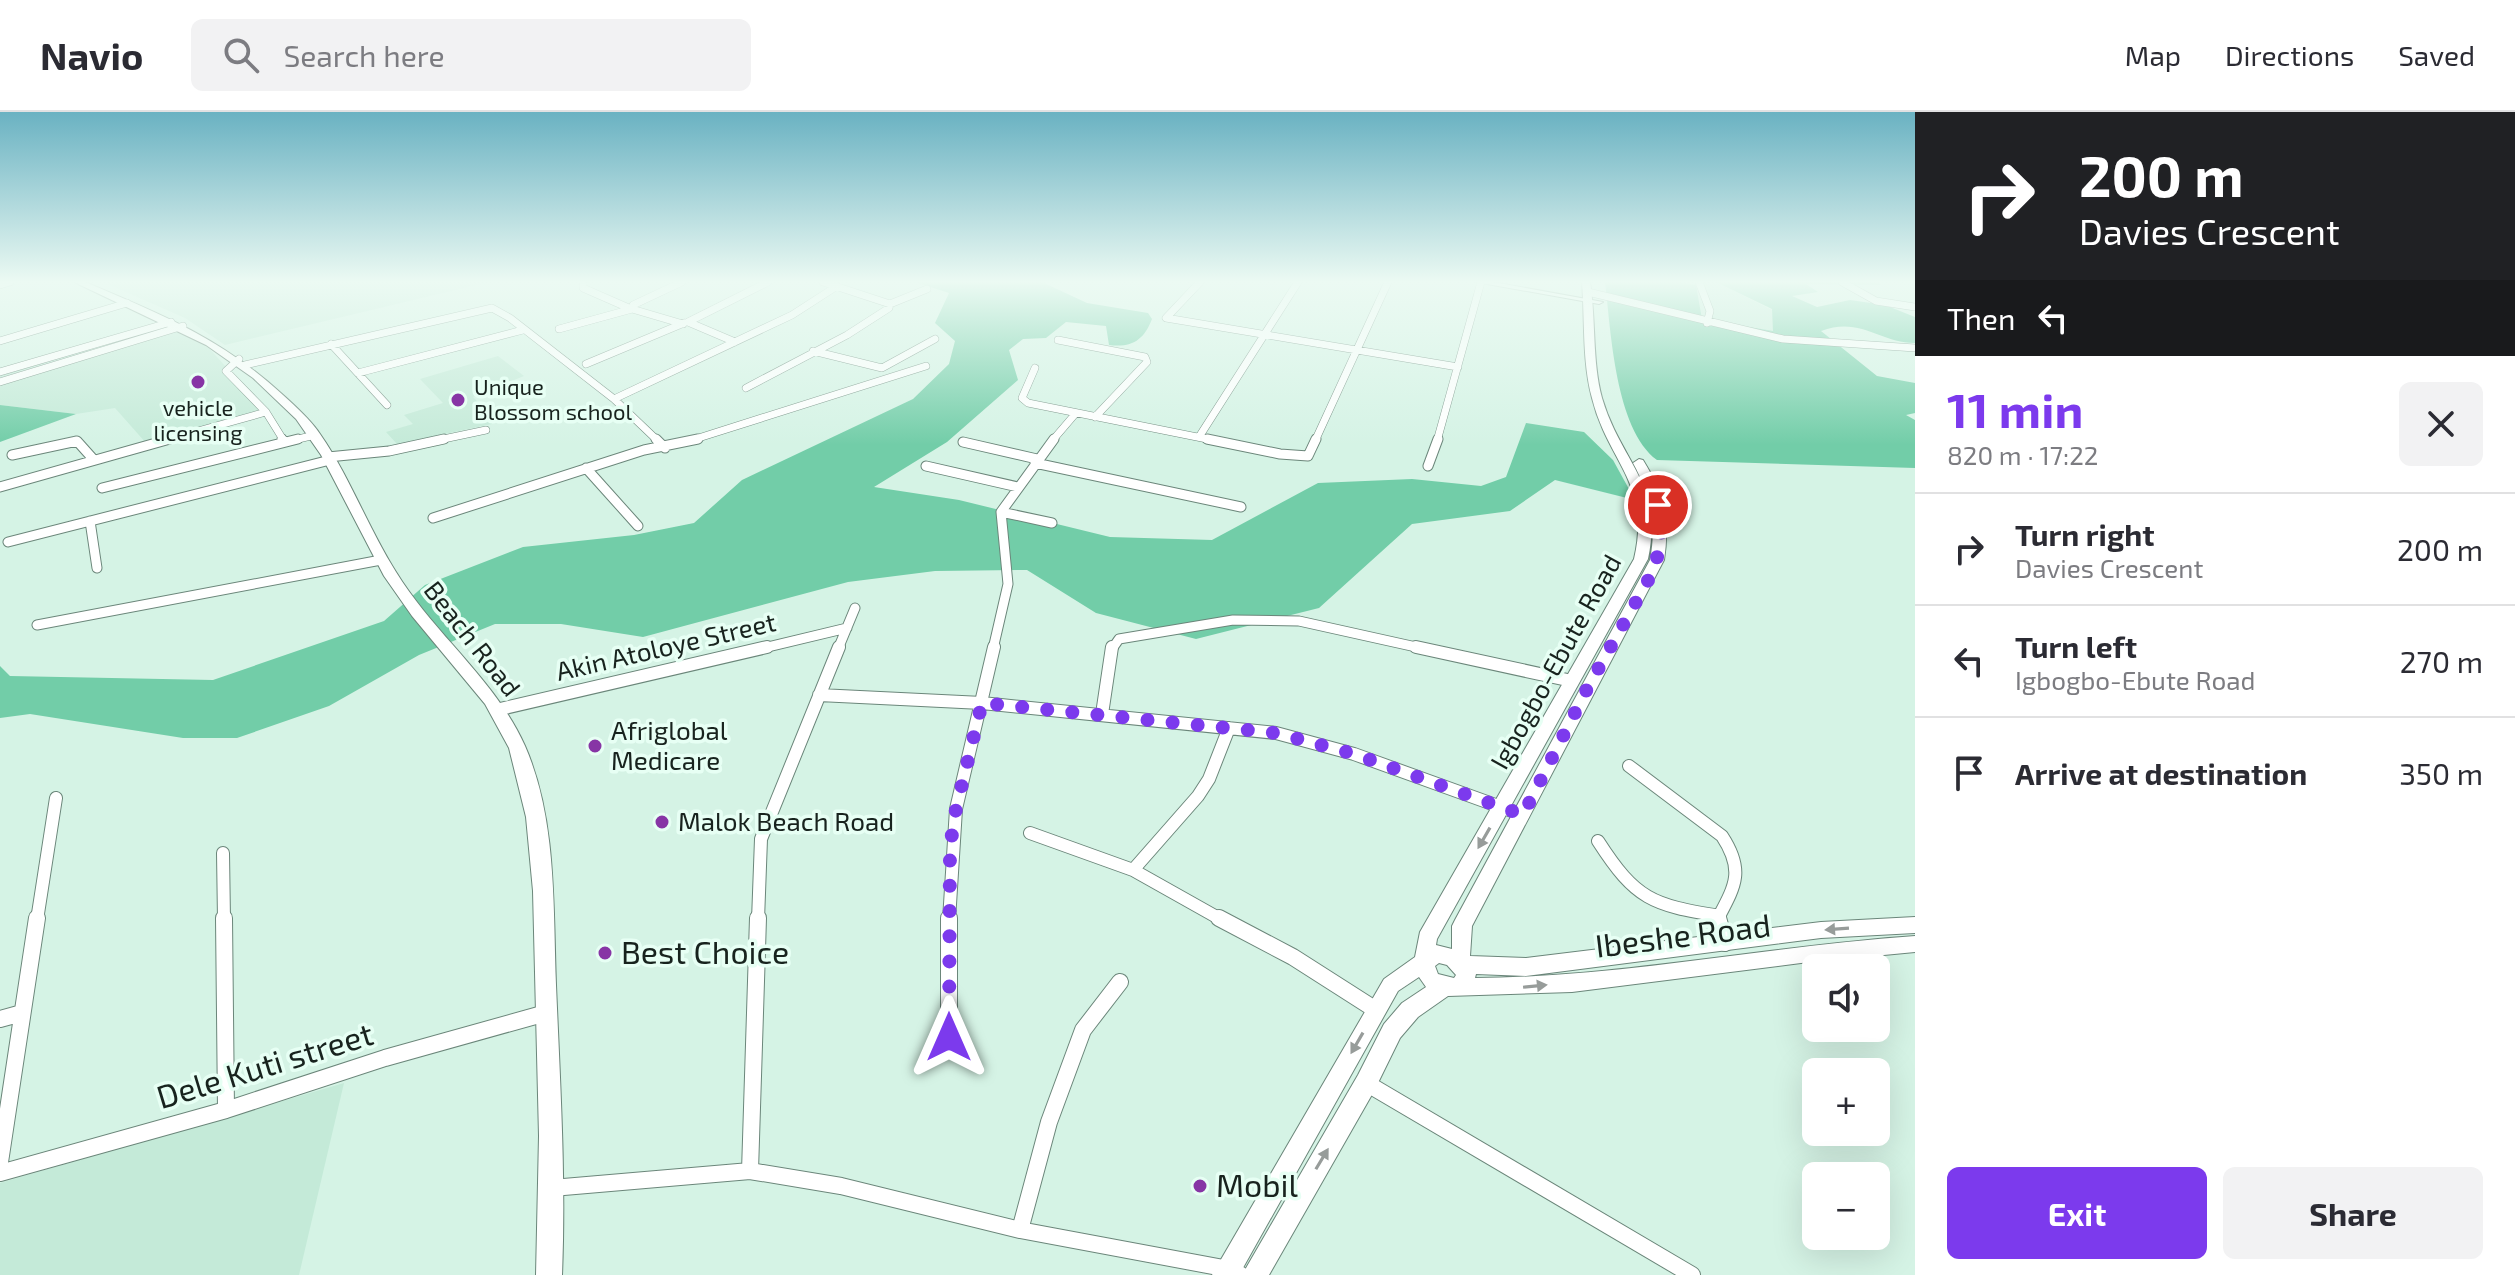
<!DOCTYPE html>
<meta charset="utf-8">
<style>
body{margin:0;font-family:"Exo 2",sans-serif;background:#f2f2f3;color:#2b2b33;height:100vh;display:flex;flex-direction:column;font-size:30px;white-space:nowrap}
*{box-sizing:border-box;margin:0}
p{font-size:26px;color:#7c7c81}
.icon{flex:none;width:44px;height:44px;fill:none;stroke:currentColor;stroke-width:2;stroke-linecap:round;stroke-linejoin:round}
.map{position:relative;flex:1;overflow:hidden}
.panel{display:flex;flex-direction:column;background:#fff;width:600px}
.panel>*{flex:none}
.top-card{background:#202124;color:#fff;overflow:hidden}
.buttons{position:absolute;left:1802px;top:842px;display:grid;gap:16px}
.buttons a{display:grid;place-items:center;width:88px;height:88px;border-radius:12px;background:#fff;box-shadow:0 8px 32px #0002;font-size:40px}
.pin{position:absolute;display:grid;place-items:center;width:68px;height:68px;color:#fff;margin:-34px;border:4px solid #fff;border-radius:50%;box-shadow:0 2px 8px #0007}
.me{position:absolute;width:88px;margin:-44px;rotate:0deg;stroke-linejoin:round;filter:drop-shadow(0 0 6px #0008)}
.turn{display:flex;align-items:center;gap:28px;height:168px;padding:0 32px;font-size:36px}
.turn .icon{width:104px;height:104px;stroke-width:2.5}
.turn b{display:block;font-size:56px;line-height:68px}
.then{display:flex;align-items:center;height:76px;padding:0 32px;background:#0003;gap:16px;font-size:30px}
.round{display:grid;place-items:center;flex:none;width:84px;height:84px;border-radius:12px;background:#f2f2f3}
.headline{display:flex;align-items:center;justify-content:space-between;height:136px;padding:0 32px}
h1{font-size:48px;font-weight:700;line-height:60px;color:#7c3aed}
.cta{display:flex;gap:16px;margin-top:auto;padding:16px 32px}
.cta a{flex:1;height:92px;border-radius:12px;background:#7c3aed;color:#fff;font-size:32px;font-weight:700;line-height:92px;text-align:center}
.cta a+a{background:#f2f2f3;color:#2b2b33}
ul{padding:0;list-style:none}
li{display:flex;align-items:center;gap:24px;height:112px;padding:0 32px;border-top:2px solid #e1e1e2}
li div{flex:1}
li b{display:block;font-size:30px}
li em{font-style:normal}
header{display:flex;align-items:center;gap:48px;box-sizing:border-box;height:112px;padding:0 40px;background:#fff;border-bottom:2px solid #e1e1e2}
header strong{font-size:38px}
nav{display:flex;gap:44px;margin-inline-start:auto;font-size:28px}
.search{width:560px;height:72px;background:#f2f2f3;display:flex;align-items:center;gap:20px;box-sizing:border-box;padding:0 28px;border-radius:12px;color:#7c7c81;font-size:30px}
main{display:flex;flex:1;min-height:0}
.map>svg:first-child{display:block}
.built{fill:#c4ead8}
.green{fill:#72cda8}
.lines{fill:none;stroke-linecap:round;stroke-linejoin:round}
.minor-far3-casing{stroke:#6b867a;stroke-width:8}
.minor-far2-casing{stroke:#6b867a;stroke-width:11}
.minor-far1-casing{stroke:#6b867a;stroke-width:14}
.minor-casing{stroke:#6b867a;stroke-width:18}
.tertiary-casing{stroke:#6b867a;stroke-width:2}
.secondary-casing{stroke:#6b867a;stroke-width:2}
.primary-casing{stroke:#6b867a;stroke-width:2}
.minor-far3{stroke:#fff;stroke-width:7}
.minor-far2{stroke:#fff;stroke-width:9}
.minor-far1{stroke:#fff;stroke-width:12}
.minor{stroke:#fff;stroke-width:16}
.tertiary{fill:#fff;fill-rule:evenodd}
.secondary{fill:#fff;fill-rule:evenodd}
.primary{fill:#fff;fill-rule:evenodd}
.oneway{fill:#979c9a}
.route{stroke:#7c3aed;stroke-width:14;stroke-dasharray:0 25.2}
.poi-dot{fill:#8735a5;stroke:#e7fff4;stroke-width:3}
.labels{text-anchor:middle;stroke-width:7;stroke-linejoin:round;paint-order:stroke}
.far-poi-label{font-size:22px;fill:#18231e;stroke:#e7fff4;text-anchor:start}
.street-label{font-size:26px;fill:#18231e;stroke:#e7fff4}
.poi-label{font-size:26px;fill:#18231e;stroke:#e7fff4;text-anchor:start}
.near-street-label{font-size:32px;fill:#18231e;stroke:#e7fff4}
.near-poi-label{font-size:32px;fill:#18231e;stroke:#e7fff4;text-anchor:start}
</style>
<header>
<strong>Navio</strong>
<div class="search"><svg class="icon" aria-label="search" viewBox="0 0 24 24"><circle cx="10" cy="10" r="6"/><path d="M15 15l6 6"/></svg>Search here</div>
<nav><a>Map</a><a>Directions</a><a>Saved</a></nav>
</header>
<main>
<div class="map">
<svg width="1915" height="1163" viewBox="0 0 1915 1163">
<rect width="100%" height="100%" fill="#d5f3e5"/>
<path class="built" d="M103,170H489L225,233L185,206Z
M1680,170H1716L1772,198L1774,220L1702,207L1696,174Z
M163,212L207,234L265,298L146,331L115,296L76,302L0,293V257Z
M498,244L524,264L473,285L493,306L492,312L397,332L386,320L413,312L404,303L443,291L420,267Z
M344,971L299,1163H0V1071Z"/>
<path class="green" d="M915,170H1042L1087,191L1148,201L1152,207C1144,228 1132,236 1109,233L1106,214L1066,210L1046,226L1023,227L1009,238L1018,268L947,330L874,375L959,388L1110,425L1212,428L1318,371L1412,367L1481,374L1506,365L1526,311L1584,320L1613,348L1635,388L1555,368L1510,399L1412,412L1319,496L1196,527L1096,501L1027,458L935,459L848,470L643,525L561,512H495L419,543L329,594L237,626H183L30,602L0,606V554L10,564L213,568L384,509L425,473L523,435L634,423L694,411L742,368L913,287L949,252L955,229L935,211L949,181Z
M1605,170H1680L1696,173L1702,207L1773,219L1772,197L1716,170H1877L1881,173L1806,172L1818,180L1792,184L1817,195L1850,188L1885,193L1915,205V231C1880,231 1860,204 1821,219L1877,264L1915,271V301L1906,303L1915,308V356L1657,348C1615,317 1611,219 1605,170Z
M0,293L76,302L0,330Z"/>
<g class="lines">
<g class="minor-far3-casing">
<path id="minor-far3" d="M583,170V176L631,197
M682,170L633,193L632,197L683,212
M1200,170L1166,206L1458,255
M1699,170L1710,199L1707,211
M1842,170L1876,189L1915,195
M0,173L10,170
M1588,180L1783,227L1915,236
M890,192L927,177
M559,217L632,197
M1058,228L1145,245L1147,250L1095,305
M0,229L127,191
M735,230L688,210L768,170
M331,232L387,293
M813,239L882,256L935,227
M239,247L226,259L266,300L284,329
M586,252L684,211
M245,253L492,196L510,206L614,287L658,329
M1035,256L1022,286L1028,291L1217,329
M0,260L171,210
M358,261L523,218
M0,270L183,214
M746,276L847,223L889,196L890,192L823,170
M614,287L792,203L837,174
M1199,325L1298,170
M162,329L266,300
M290,329L315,323
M434,329L486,318
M689,329L926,254
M1052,329L1076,301
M1315,329L1388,170
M1437,329L1481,170"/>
</g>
<g class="minor-far2-casing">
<path id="minor-far2" d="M282,327L284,330
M656,327L665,336
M1207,327L1280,342L1308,344L1316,327
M963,330L1037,347
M12,343L77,329L94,348
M328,345L389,339L444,327
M1035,351L1241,395
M926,354L1018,375
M1428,354L1438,327
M586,356L638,414
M0,375L170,327
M102,376L298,327
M1001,400L1052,411
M433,406L644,338L698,327
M90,409L97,456
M8,430L330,348
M37,513L381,448
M759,537L847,516
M838,537L855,496
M993,537L1008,472L1001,400L1054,327
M1112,537L1119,527L1233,508L1299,509L1425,537"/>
</g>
<g class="minor-far1-casing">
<path id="minor-far1" d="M1416,535L1572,569
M819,583L982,591L1276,621L1354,642L1523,703
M496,598L767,535
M1102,602L1112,535
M1629,654L1722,724C1745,759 1735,774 1717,808
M1030,721L1133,758L1222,808
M1598,729C1636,788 1652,793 1720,804
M223,741L224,808
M1133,758L1198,684L1209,667L1229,616
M37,808L56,686
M758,808L761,727L839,535
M949,808L956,697L994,535"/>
</g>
<g class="minor-casing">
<path id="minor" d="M224,806L226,998
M949,806V925
M1219,806L1293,845L1376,898
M1718,806L1725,831
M0,907L22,901
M1366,971L1692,1163
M0,1050L37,806
M750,1059L758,806
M0,1061L226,998L385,946L546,901
M552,1076L750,1059L841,1074L1020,1118L1229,1157L1241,1163
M1020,1118L1049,1010L1083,918L1120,870"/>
</g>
<g class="tertiary-casing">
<path id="tertiary" d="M1476,170H1493L1603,190L1599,192Z"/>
</g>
<g class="secondary-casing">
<path id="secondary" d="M1582,170H1590C1596,208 1592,249 1602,286C1621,351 1664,371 1648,447L1437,827L1436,833L1452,837V814L1455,808L1650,448C1657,411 1651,384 1633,351L1639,347L1643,348C1664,381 1670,410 1664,448L1472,814L1470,844L1526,846L1821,810L1915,805V821L1821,826L1526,864L1476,862L1475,866C1623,865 1768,834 1915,824V840L1801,851L1572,880L1448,884L1418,905L1400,926L1374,979L1269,1163H1242L1358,963L1384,912L1402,891L1426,875L1419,865L1398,879L1239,1163H1212L1384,867L1415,845L1420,820L1634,447C1652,371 1608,351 1592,286C1582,249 1585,208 1582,170ZM1439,851L1447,853L1456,863L1454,866L1438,862L1435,854Z"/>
</g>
<g class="primary-casing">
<path id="primary" d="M74,170H85C161,202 221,226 283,283C296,295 310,307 320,322C350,365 368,416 396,460C434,522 495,567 525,634C557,707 553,795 556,873C560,970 566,1066 562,1163H536L539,1024L533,779L526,705L509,636L485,592L412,504L384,464L321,343L296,307L253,266L206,233Z"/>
</g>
<use href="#minor-far3" class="minor-far3"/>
<use href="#minor-far2" class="minor-far2"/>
<use href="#minor-far1" class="minor-far1"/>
<use href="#minor" class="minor"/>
<use href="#tertiary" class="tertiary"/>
<use href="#secondary" class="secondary"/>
<use href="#primary" class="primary"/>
</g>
<defs><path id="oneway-solid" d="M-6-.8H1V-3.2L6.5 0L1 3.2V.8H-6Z" transform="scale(2)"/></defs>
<g class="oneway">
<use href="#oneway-solid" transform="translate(1484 726) rotate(120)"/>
<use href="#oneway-solid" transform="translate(1837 817) rotate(176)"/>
<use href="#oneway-solid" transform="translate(1535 874) rotate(-6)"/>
<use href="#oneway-solid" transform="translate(1357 931) rotate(120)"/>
<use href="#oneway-solid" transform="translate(1322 1047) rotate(-59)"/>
</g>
<linearGradient id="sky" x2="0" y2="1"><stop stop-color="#6ab2c2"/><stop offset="0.51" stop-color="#ecfaf3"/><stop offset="1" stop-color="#ecfaf3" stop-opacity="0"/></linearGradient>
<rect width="1915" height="333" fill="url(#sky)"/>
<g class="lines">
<path class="route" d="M949,925L950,735L956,697L982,591L1276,621L1354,642L1523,703L1587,577L1650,465C1660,441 1665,419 1658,393"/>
</g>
<g class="poi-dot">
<circle cx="198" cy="270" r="8"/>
<circle cx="458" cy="288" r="8"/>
<circle cx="595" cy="634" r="8"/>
<circle cx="662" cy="710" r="8"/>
<circle cx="605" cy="841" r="8"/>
<circle cx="1200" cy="1074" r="8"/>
</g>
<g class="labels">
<g class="far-poi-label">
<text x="474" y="283">Unique<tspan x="474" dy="25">Blossom school</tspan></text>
<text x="198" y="304" text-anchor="middle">vehicle<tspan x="198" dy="25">licensing</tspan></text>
</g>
<g class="street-label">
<text transform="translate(472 527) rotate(52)" y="9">Beach Road</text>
<text transform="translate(666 535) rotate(-13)" y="9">Akin Atoloye Street</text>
<text transform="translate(1556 550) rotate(-61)" y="9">Igbogbo-Ebute Road</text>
</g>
<g class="poi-label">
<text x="611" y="628">Afriglobal<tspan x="611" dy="30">Medicare</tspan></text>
<text x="678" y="719">Malok Beach Road</text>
</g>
<g class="near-street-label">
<text transform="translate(1683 824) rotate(-7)" y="11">Ibeshe Road</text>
<text transform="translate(265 954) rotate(-17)" y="11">Dele Kuti street</text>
</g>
<g class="near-poi-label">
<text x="621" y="852">Best Choice</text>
<text x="1216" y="1085">Mobil</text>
</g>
</g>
</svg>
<div class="buttons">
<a><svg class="icon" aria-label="sound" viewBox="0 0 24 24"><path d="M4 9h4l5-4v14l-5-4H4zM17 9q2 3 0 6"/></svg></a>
<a>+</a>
<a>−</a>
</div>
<div class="pin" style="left:1658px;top:393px;background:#d93025"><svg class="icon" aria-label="arrive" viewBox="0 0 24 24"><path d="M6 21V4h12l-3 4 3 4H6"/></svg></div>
<svg class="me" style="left:949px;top:925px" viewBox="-20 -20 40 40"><path d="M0-17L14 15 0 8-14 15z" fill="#7c3aed" stroke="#fff" stroke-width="4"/></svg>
</div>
<section class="panel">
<div class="top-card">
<div class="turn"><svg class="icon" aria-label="right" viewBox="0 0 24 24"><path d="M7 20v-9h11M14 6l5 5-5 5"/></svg><div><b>200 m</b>Davies Crescent</div></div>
<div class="then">Then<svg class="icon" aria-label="left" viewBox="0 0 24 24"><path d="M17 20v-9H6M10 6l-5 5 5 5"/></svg></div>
</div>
<div class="headline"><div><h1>11 min</h1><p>820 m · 17:22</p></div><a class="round"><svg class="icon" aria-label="close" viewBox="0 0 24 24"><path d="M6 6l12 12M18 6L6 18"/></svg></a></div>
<ul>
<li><svg class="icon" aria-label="right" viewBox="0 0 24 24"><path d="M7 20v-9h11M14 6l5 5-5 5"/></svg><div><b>Turn right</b><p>Davies Crescent</p></div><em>200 m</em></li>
<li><svg class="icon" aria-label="left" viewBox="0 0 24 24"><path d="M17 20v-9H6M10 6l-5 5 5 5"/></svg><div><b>Turn left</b><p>Igbogbo-Ebute Road</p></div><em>270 m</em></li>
<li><svg class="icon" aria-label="arrive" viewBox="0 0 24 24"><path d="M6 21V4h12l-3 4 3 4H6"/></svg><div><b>Arrive at destination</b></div><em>350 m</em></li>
</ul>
<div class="cta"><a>Exit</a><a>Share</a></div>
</section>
</main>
